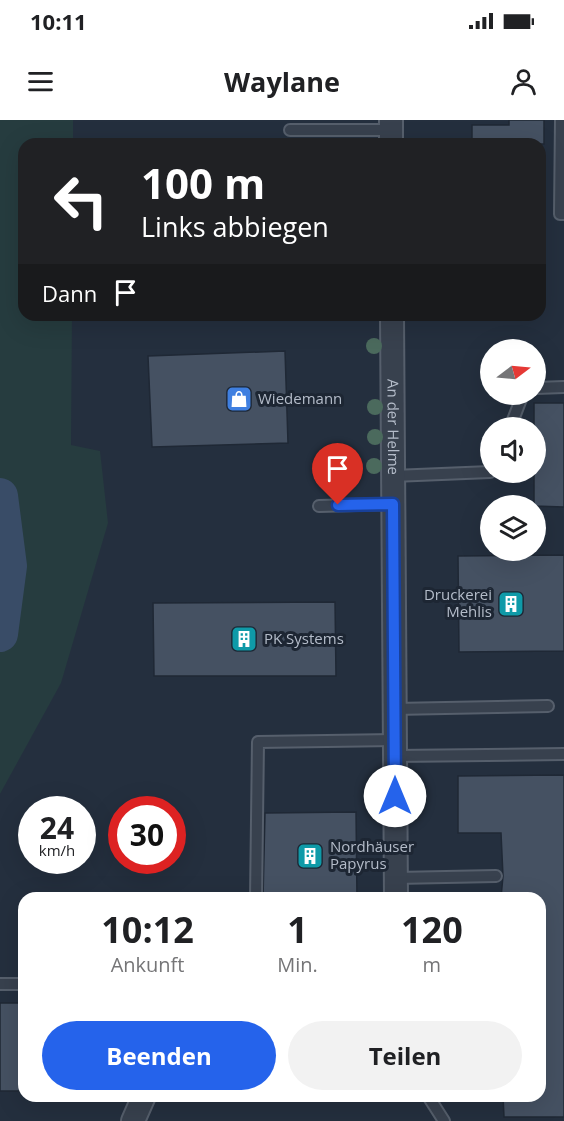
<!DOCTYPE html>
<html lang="de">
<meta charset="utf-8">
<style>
body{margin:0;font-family:"Open Sans",sans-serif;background:#f2f2f2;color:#202124;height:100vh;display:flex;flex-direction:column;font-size:22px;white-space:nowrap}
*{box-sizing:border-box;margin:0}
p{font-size:20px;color:#757577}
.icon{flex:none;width:33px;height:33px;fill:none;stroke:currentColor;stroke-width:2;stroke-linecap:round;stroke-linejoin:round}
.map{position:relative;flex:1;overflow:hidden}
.details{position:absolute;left:18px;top:772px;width:528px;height:210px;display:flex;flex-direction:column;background:#fff;border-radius:18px;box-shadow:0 6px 24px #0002}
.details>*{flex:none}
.hud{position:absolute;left:18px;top:18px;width:528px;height:183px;border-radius:18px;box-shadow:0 6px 24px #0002;background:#202124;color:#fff;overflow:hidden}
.needle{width:39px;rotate:74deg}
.tools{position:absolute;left:480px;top:219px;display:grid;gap:12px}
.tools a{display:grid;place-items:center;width:66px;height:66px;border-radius:50%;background:#fff;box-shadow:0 6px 24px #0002;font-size:30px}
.speed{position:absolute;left:18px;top:676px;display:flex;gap:12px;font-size:30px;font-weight:700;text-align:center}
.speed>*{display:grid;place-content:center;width:78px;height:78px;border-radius:50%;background:#fff;box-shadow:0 6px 24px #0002;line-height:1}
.speed small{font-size:15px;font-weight:400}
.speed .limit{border:9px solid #d22;background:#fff;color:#111}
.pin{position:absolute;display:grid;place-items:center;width:51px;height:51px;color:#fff;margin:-62px -26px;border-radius:50% 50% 50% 0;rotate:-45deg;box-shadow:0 0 6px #0007}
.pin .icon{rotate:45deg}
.me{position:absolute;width:66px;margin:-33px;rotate:0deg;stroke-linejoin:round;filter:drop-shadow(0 0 4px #0008)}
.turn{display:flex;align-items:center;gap:21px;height:126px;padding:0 24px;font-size:27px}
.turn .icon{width:78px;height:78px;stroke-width:2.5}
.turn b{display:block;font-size:42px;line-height:51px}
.then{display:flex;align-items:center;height:57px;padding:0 24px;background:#0003;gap:12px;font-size:22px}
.eta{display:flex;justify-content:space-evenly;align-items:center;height:102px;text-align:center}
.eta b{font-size:36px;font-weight:700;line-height:42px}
.action{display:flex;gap:12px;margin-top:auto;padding:12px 24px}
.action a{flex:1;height:69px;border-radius:36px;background:#2563eb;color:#fff;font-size:24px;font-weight:700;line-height:69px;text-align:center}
.action a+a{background:#f2f2f2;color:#202124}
.status{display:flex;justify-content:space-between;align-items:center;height:42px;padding:0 30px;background:#fff;direction:ltr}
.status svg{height:16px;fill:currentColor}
header{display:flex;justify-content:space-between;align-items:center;height:78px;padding:0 24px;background:#fff;font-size:27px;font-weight:700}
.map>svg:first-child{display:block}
.green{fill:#263c3f}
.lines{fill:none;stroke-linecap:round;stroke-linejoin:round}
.river{stroke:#394c67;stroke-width:36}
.building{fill:#455162;stroke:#1f2835;stroke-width:1.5}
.lane-casing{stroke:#565f6c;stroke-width:14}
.street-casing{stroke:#565f6c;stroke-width:26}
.lane{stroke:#38414e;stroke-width:10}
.street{stroke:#38414e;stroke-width:22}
.tree{fill:#4b6a5d}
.route-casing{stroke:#184099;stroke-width:15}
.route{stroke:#2563eb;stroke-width:10}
.labels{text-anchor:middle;stroke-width:6;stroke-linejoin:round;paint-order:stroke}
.poi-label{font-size:15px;fill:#b4bcc9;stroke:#1d2633;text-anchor:start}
.street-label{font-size:15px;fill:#b4bcc9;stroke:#1d2633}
</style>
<div class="status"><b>10:11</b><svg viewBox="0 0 49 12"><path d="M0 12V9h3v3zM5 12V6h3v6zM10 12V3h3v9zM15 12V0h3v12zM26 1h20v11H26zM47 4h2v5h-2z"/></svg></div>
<header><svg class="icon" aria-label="menu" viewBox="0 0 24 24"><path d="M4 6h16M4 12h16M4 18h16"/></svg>Waylane<svg class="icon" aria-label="person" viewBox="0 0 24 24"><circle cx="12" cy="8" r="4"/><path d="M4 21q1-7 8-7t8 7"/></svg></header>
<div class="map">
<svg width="564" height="1001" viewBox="0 0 564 1001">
<rect width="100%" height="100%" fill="#242f3e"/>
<path class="green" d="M0,0H73V24H24V195H72L71,325L100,331L108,403L61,563L0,674Z"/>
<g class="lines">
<path class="river" d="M0,376L9,446L0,514"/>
</g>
<path class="building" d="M509,0H544V24H472V5H509Z
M285,231L288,323L152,327L148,236Z
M534,283H564V387L534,386Z
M564,435V531L459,532L458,436Z
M335,482L336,556H154L153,483Z
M564,655V997H504L503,976H540V778H501L503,756L501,713H458V656Z
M356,692L357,778H263L265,693Z
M0,883H24V971H0Z"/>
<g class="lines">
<g class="lane-casing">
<path id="lane" d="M561,0L560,94H564
M290,10H391
M536,268L564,267
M514,308L513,300L523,274
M393,356L490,352
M319,386L393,384
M394,589L548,586
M395,636L564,634
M396,758L496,756
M256,778L258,622L395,620
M0,864H24
M428,976L444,1001"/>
</g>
<g class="street-casing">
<g id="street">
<path d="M391,0V24"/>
<path id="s1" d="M392,195L396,778"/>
<path d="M133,1001L144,976"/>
</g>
</g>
<use href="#lane" class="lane"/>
<use href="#street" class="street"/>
</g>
<g class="tree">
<circle cx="374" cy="226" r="8"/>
<circle cx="375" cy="287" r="8"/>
<circle cx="375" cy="317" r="8"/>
<circle cx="374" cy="346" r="8"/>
</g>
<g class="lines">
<g class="route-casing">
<path id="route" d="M338,385L393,384L395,676"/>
</g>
<use href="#route" class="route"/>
</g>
<defs>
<g id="shop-square" transform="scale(1.35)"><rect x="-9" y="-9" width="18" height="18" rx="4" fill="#3f7fe0" stroke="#1d2633"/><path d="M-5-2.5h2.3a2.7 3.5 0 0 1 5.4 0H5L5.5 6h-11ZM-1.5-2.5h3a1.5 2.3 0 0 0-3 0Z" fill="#fff"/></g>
<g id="building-square" transform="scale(1.35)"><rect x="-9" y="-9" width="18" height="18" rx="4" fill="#0f9aa8" stroke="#1d2633"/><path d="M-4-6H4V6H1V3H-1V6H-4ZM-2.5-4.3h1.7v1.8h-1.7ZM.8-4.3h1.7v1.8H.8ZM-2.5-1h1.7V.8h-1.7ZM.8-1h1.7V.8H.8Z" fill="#fff"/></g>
</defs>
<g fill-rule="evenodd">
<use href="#shop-square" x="239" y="279"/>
<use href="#building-square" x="511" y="484"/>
<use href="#building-square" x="244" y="519"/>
<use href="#building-square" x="310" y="736"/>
</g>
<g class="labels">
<g class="poi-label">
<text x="258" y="284">Wiedemann</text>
<text x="492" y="480" text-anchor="end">Druckerei<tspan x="492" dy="17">Mehlis</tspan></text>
<text x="264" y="524">PK Systems</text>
<text x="330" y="732">Nordhäuser<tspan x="330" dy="17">Papyrus</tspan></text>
</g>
<g class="street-label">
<text dy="5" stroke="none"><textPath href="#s1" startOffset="112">An der Helme</textPath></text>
</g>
</g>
</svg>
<div class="tools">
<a><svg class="needle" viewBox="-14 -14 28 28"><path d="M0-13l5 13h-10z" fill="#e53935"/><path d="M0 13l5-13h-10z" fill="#757577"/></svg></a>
<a><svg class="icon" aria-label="sound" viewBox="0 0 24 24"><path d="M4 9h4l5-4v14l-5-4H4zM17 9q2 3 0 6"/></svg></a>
<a><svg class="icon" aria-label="layers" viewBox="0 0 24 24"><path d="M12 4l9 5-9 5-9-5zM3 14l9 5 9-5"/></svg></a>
</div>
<div class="speed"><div>24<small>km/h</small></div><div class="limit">30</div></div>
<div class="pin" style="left:338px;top:385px;background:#d93025"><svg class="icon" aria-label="arrive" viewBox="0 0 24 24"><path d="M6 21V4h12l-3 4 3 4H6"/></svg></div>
<svg class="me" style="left:395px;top:676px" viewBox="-20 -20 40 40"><circle r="19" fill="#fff"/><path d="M0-13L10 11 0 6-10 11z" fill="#2563eb"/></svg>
<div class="hud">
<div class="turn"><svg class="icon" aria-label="left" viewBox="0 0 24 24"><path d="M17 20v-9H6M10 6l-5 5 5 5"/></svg><div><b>100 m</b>Links abbiegen</div></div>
<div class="then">Dann<svg class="icon" aria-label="arrive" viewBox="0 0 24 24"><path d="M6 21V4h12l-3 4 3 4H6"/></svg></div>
</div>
<section class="details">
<div class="eta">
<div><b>10:12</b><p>Ankunft</p></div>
<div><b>1</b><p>Min.</p></div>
<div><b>120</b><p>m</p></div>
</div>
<div class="action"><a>Beenden</a><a>Teilen</a></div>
</section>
</div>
